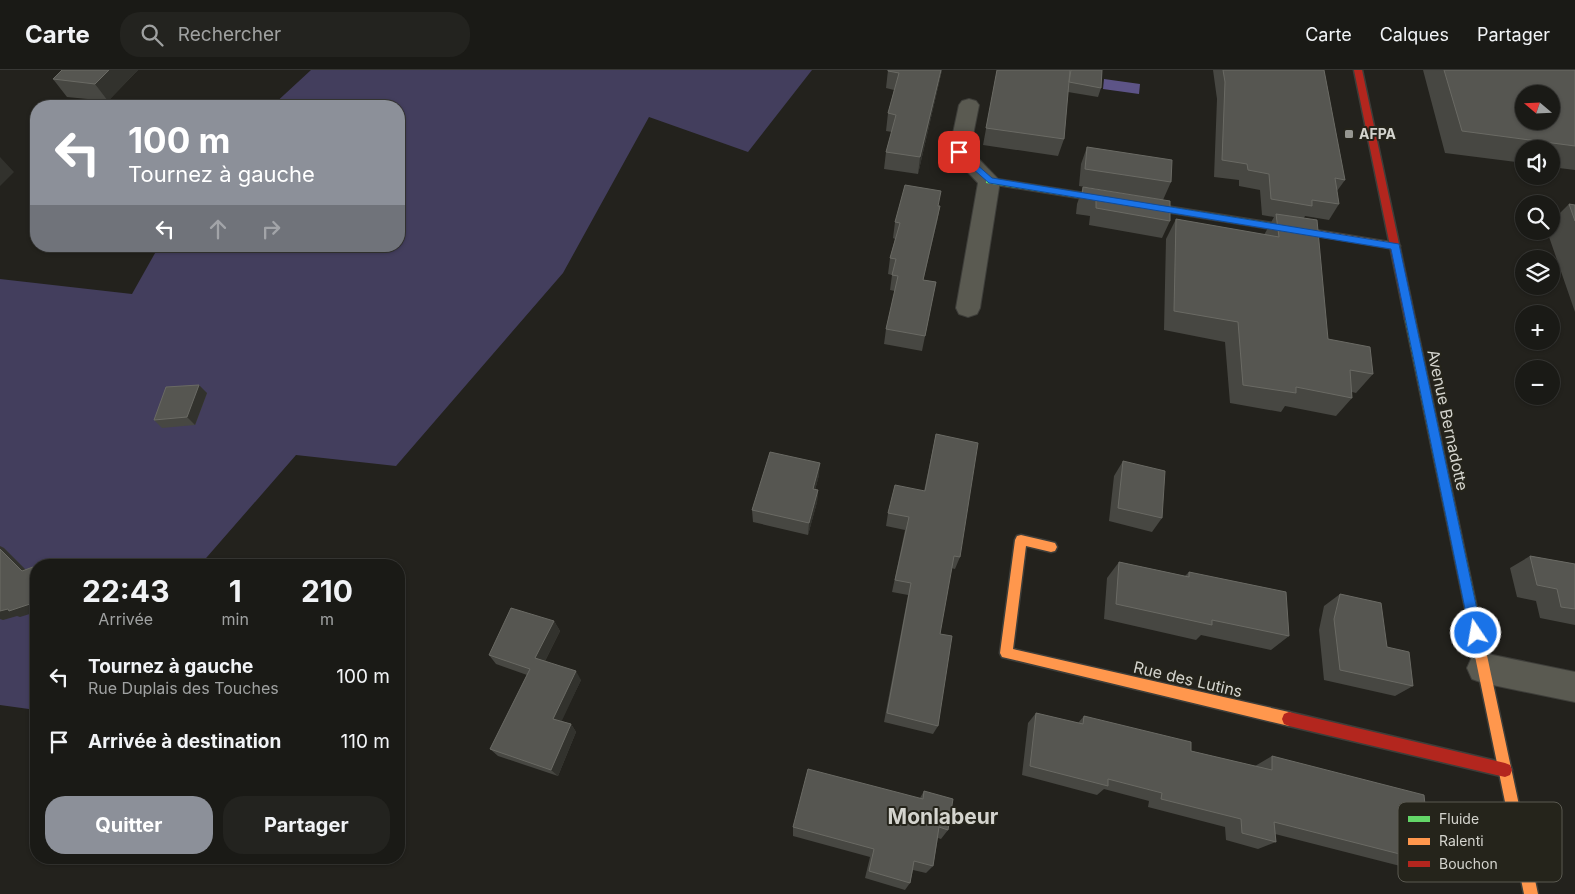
<!DOCTYPE html>
<html lang="fr">
<meta charset="utf-8">
<style>
body{margin:0;font-family:Inter,sans-serif;background:#23231f;color:#f1f3f6;height:100vh;display:flex;flex-direction:column;font-size:19px;white-space:nowrap}
*{box-sizing:border-box;margin:0}
p{font-size:16px;color:#9fa1a1}
.icon{flex:none;width:28px;height:28px;fill:none;stroke:currentColor;stroke-width:2;stroke-linecap:round;stroke-linejoin:round}
.map{position:relative;flex:1;overflow:hidden}
.drawer{position:absolute;left:30px;top:489px;width:375px;height:305px;display:flex;flex-direction:column;background:#1a1a16;border-radius:20px;box-shadow:0 1px 4px #0004,0 0 0 1px #383835}
.drawer>*{flex:none}
.guide{position:absolute;left:30px;top:30px;width:375px;height:152px;border-radius:20px;box-shadow:0 1px 4px #0004,0 0 0 1px #383835;background:#8c9099;color:#fff;overflow:hidden}
.needle{width:32px;rotate:289deg}
.tools{position:absolute;left:1515px;top:15px;display:grid;gap:10px}
.tools a{display:grid;place-items:center;width:45px;height:45px;border-radius:50%;background:#1a1a16;box-shadow:0 1px 4px #0004,0 0 0 1px #383835;font-size:25px}
.pin{position:absolute;display:grid;place-items:center;width:42px;height:42px;color:#fff;margin:-21px;border-radius:10px;box-shadow:0 2px 8px #0006}
.me{position:absolute;width:55px;margin:-28px;rotate:348deg;stroke-linejoin:round;filter:drop-shadow(0 0 4px #0008)}
.turn{display:flex;align-items:center;gap:18px;height:105px;padding:0 15px;font-size:22px}
.turn .icon{width:65px;height:65px;stroke-width:2.5}
.turn b{display:block;font-size:35px;line-height:42px}
.lanes{display:flex;align-items:center;height:48px;padding:0 15px;background:#0003;justify-content:center;gap:25px;direction:ltr}
.lanes .off{opacity:.35}
.eta{display:flex;justify-content:space-evenly;align-items:center;height:85px;text-align:center}
.eta b{font-size:30px;font-weight:700;line-height:35px}
.action{display:flex;gap:10px;margin-top:auto;padding:10px 15px}
.action a{flex:1;height:58px;border-radius:20px;background:#8c9099;color:#fff;font-size:20px;font-weight:700;line-height:58px;text-align:center}
.action a+a{background:#23231f;color:#f1f3f6}
ul{padding:0;list-style:none}
li{display:flex;align-items:center;gap:15px;height:65px;padding:0 15px}
li div{flex:1}
li b{display:block;font-size:19px}
li em{font-style:normal}
header{display:flex;align-items:center;gap:30px;box-sizing:border-box;height:70px;padding:0 25px;background:#1a1a16;border-bottom:1px solid #383835}
header strong{font-size:24px}
nav{display:flex;gap:28px;margin-inline-start:auto;font-size:18px}
.search{width:350px;height:45px;background:#23231f;display:flex;align-items:center;gap:12px;box-sizing:border-box;padding:0 18px;border-radius:20px;color:#9fa1a1;font-size:19px}
.map>svg:first-child{display:block}
.green{fill:#433e5d}
.water{fill:#5d5487}
.lines{fill:none;stroke-linecap:round;stroke-linejoin:round}
.street-casing{stroke:#3e3e3a;stroke-width:2}
.fast-casing{stroke:#3e3e3a;stroke-width:3}
.slow-casing{stroke:#3e3e3a;stroke-width:3}
.jam-casing{stroke:#3e3e3a;stroke-width:3}
.street{fill:#5a5a51;fill-rule:evenodd}
.fast{fill:#63d668;fill-rule:evenodd}
.slow{fill:#ff974d;fill-rule:evenodd}
.jam{fill:#b3261e;fill-rule:evenodd}
.wall{fill:#474742}
.shaded-wall{fill:#32322d}
.building{fill:#565651;stroke:#6a6a64;fill-rule:evenodd}
.route{fill:#1a73e8;stroke:#114b97}
.poi-dot{fill:#969690;stroke:#25241b;stroke-width:2}
.labels{text-anchor:middle;stroke-width:4;stroke-linejoin:round;paint-order:stroke}
.far-poi-label{font-size:14px;font-weight:bold;fill:#d4d4ce;stroke:#25241b;text-anchor:start}
.street-label{font-size:16px;fill:#d4d4ce;stroke:#25241b}
.near-neighbourhood-label{font-size:21px;font-weight:bold;fill:#d4d4ce;stroke:#25241b}
.key{fill:#25241b;stroke:#5a5951;stroke-width:1}
.key-label{font-size:14px;fill:#d4d4ce}
</style>
<header>
<strong>Carte</strong>
<div class="search"><svg class="icon" aria-label="search" viewBox="0 0 24 24"><circle cx="10" cy="10" r="6"/><path d="M15 15l6 6"/></svg>Rechercher</div>
<nav><a>Carte</a><a>Calques</a><a>Partager</a></nav>
</header>
<div class="map">
<svg width="1575" height="824" viewBox="0 0 1575 824">
<rect width="100%" height="100%" fill="#23221d"/>
<path class="green" d="M311,0H812L748,82L649,47L563,203L396,396L296,385L200,495H36V640L0,635V209L132,224L159,176H399V36H272Z"/>
<path class="water" d="M1104,9L1140,14L1139,24L1103,19Z"/>
<g class="lines">
<g class="street-casing">
<path id="street" d="M969,29L976,31L979,35L970,80L1000,111L980,238L977,244L968,247L959,244L956,238L978,113L949,82L959,35L962,31Z
M1483,583L1575,602V632L1483,613L1472,609L1467,598L1472,587Z"/>
</g>
<g class="fast-casing">
<path id="fast" d="M989,108L1290,156L1295,159L1290,162L986,113V109Z
M1410,245L1415,249L1482,562L1480,566L1476,568L1472,566L1470,562L1405,249Z"/>
</g>
<g class="slow-casing">
<path id="slow" d="M1290,156L1395,173L1400,176L1395,179L1287,161V157Z
M1021,465L1051,472L1055,473L1057,477L1055,481L1051,482L1026,476L1013,579L1289,642L1294,644L1296,649L1294,654L1289,656L1002,587L1000,583L1015,470L1017,466Z
M1476,556L1480,558L1482,562L1538,824H1524L1470,562L1472,558Z"/>
</g>
<g class="jam-casing">
<path id="jam" d="M1354,0H1362L1415,249L1410,253L1405,249Z
M1289,642L1505,693L1510,695L1512,700L1510,705L1505,707L1289,656L1284,654L1282,649L1284,644Z"/>
</g>
<use href="#street" class="street"/>
<use href="#fast" class="fast"/>
<use href="#slow" class="slow"/>
<use href="#jam" class="jam"/>
</g>
<path class="wall" d="M62,0H138L108,31L67,27L53,9Z
M888,0H942L918,104L884,99L886,82L892,62L886,61L888,43L894,20L886,18Z
M997,0H1102L1101,18L1098,27L1068,22L1064,69L1058,86L983,75Z
M1213,0H1324L1345,110L1337,121L1339,134L1329,150L1305,146L1304,148L1328,269L1373,304L1356,323L1352,322V328L1336,346L1285,336L1281,342L1230,333L1225,272L1164,260L1166,169L1176,149L1264,165L1274,147L1262,145L1260,120L1239,116V110L1214,107L1217,29Z
M1423,0H1575V100L1551,97V79H1524V93L1445,83Z
M1087,77L1171,112L1163,130L1079,116L1081,94Z
M1083,117L1170,151L1162,168L1089,155L1090,146L1076,144L1077,134Z
M1569,134L1575,135V242L1547,161H1551V152Z
M938,136H940L937,152L923,210L936,212L922,281L884,274L886,259L895,221L890,220L892,205L888,204L890,188L895,169L893,168L895,152Z
M207,323L195,355L162,358L154,350Z
M936,364L960,487L955,499L951,498L940,564L938,656L933,664L884,652L908,525L892,522L905,460L886,456L888,443L924,421Z
M1123,391L1162,448L1152,462L1109,451L1114,406Z
M819,405L815,420H818L817,432L808,465L753,452L752,440Z
M1530,486L1575,494V555L1540,548L1536,531L1517,527L1510,498Z
M1119,492L1185,506L1189,502L1289,566L1271,580L1201,565L1196,570L1104,549L1107,508Z
M1340,524L1387,577L1413,616L1395,626L1324,610L1319,560L1324,536Z
M554,551L560,561L545,591L581,610L561,651L571,654L576,662L558,706L498,686L490,679L527,605L496,594L489,585Z
M1036,643L1078,653L1084,646L1191,681L1255,696L1272,686L1431,792L1408,798L1275,764L1276,772L1258,779L1226,770L1225,757L1148,737L1149,731L1104,719L1097,725L1022,705L1028,653Z
M924,721L948,760L941,769L938,768L933,796L926,803L913,800L910,813L905,820L865,808L870,787L793,766V757L920,728Z"/>
<path class="shaded-wall" d="M109,0H138L108,31L95,14Z
M941,0H942L918,104L920,87Z
M0,87L14,102L0,116Z
M940,136L937,152L920,225L923,210Z
M199,315L207,323L195,355L187,347Z
M820,393L819,405L812,431L813,419Z
M818,420L817,432L808,465L809,453Z
M0,476L4,478L33,507L22,501L0,479Z
M33,497L36,499V542L20,547L17,546L3,550L0,549V541Z
M554,551L560,561L542,597L535,588Z
M576,601L581,610L559,657L553,649Z
M571,654L576,662L558,706L551,700Z"/>
<path class="building" d="M62,0H109L95,14L53,9Z
M888,0H941L920,87L886,82L896,45L888,43L899,3L888,1Z
M997,0H1070L1064,69L986,58Z
M1071,0H1102L1101,18L1069,12Z
M1223,0H1324L1345,110L1335,108L1339,134L1312,130V136L1271,129L1269,104L1248,100L1247,94L1222,90L1225,12Z
M1444,0H1575V76L1462,61ZM1524,24H1551V51H1524Z
M1087,77L1172,90L1171,112L1085,99Z
M905,115L941,121L938,136H940L923,210L936,212L925,266L886,259L898,206L892,205L896,189L890,188L900,153L895,152Z
M1083,117L1170,131V151L1096,138V129L1082,127Z
M1569,134L1575,135V151Z
M1276,144L1317,150L1328,269L1370,277L1373,304L1350,300L1352,328L1296,317V323L1243,315L1238,252L1174,241L1176,149L1279,167Z
M199,315L187,347L154,350L166,317Z
M936,364L978,373L960,487L954,486L940,564L952,566L938,656L887,643L911,513L895,510L909,447L888,443L895,415L925,421Z
M770,382L820,393L813,419L818,420L809,453L752,440Z
M1123,391L1165,401L1162,448L1118,438Z
M0,479L22,501L33,497V533L9,541L8,539L0,541Z
M1530,486L1575,494V539L1561,537L1557,519L1537,515Z
M1119,492L1189,507V502L1286,522L1289,566L1212,550V555L1116,534Z
M1340,524L1381,533L1387,577L1409,582L1413,616L1340,600L1334,549Z
M511,538L554,551L535,588L576,601L553,649L571,654L551,700L490,679L530,599L489,585Z
M1036,643L1083,654L1084,646L1191,672V681L1272,700V686L1424,725L1431,792L1274,752L1276,772L1242,763L1241,749L1161,729L1162,723L1108,709V716L1030,696Z
M808,699L923,729L924,721L953,729L948,760L939,757L933,796L914,791L910,813L869,801L874,779L793,757Z"/>
<path class="route" d="M959,79L992,108L1399,174L1482,563L1481,567L1476,569L1472,567L1470,563L1391,179L989,113L956,84L955,82Z"/>
<rect class="poi-dot" x="1344" y="59" width="10" height="10" rx="2.5"/>
<g class="labels">
<g class="far-poi-label">
<text x="1359" y="69">AFPA</text>
</g>
<g class="street-label">
<text transform="translate(1448 350) rotate(78)" y="6">Avenue Bernadotte</text>
<text transform="translate(1188 609) rotate(13)" y="6">Rue des Lutins</text>
</g>
<g class="near-neighbourhood-label">
<text x="943" y="754">Monlabeur</text>
</g>
</g>
<rect x="1398" y="732" width="164" height="80" rx="8" class="key"/>
<rect x="1408" y="746" width="22" height="6" fill="#63d668"/>
<rect x="1408" y="768" width="22" height="7" fill="#ff974d"/>
<rect x="1408" y="791" width="22" height="6" fill="#b3261e"/>
<g class="key-label">
<text x="1439" y="754">Fluide</text>
<text x="1439" y="776">Ralenti</text>
<text x="1439" y="799">Bouchon</text>
</g>
</svg>
<div class="tools">
<a><svg class="needle" viewBox="-14 -14 28 28"><path d="M0-13l5 13h-10z" fill="#e53935"/><path d="M0 13l5-13h-10z" fill="#9fa1a1"/></svg></a>
<a><svg class="icon" aria-label="sound" viewBox="0 0 24 24"><path d="M4 9h4l5-4v14l-5-4H4zM17 9q2 3 0 6"/></svg></a>
<a><svg class="icon" aria-label="search" viewBox="0 0 24 24"><circle cx="10" cy="10" r="6"/><path d="M15 15l6 6"/></svg></a>
<a><svg class="icon" aria-label="layers" viewBox="0 0 24 24"><path d="M12 4l9 5-9 5-9-5zM3 14l9 5 9-5"/></svg></a>
<a>+</a>
<a>−</a>
</div>
<div class="pin" style="left:959px;top:82px;background:#d93025"><svg class="icon" aria-label="arrive" viewBox="0 0 24 24"><path d="M6 21V4h12l-3 4 3 4H6"/></svg></div>
<svg class="me" style="left:1476px;top:563px" viewBox="-20 -20 40 40"><circle r="17" fill="#1a73e8" stroke="#fff" stroke-width="3"/><path d="M0-11L8 9 0 5-8 9z" fill="#fff"/></svg>
<div class="guide">
<div class="turn"><svg class="icon" aria-label="left" viewBox="0 0 24 24"><path d="M17 20v-9H6M10 6l-5 5 5 5"/></svg><div><b>100 m</b>Tournez à gauche</div></div>
<div class="lanes"><svg class="icon" aria-label="left" viewBox="0 0 24 24"><path d="M17 20v-9H6M10 6l-5 5 5 5"/></svg><svg class="icon off" aria-label="ahead" viewBox="0 0 24 24"><path d="M12 20V5M6 11l6-6 6 6"/></svg><svg class="icon off" aria-label="right" viewBox="0 0 24 24"><path d="M7 20v-9h11M14 6l5 5-5 5"/></svg></div>
</div>
<section class="drawer">
<div class="eta">
<div><b>22:43</b><p>Arrivée</p></div>
<div><b>1</b><p>min</p></div>
<div><b>210</b><p>m</p></div>
</div>
<ul>
<li><svg class="icon" aria-label="left" viewBox="0 0 24 24"><path d="M17 20v-9H6M10 6l-5 5 5 5"/></svg><div><b>Tournez à gauche</b><p>Rue Duplais des Touches</p></div><em>100 m</em></li>
<li><svg class="icon" aria-label="arrive" viewBox="0 0 24 24"><path d="M6 21V4h12l-3 4 3 4H6"/></svg><div><b>Arrivée à destination</b></div><em>110 m</em></li>
</ul>
<div class="action"><a>Quitter</a><a>Partager</a></div>
</section>
</div>
